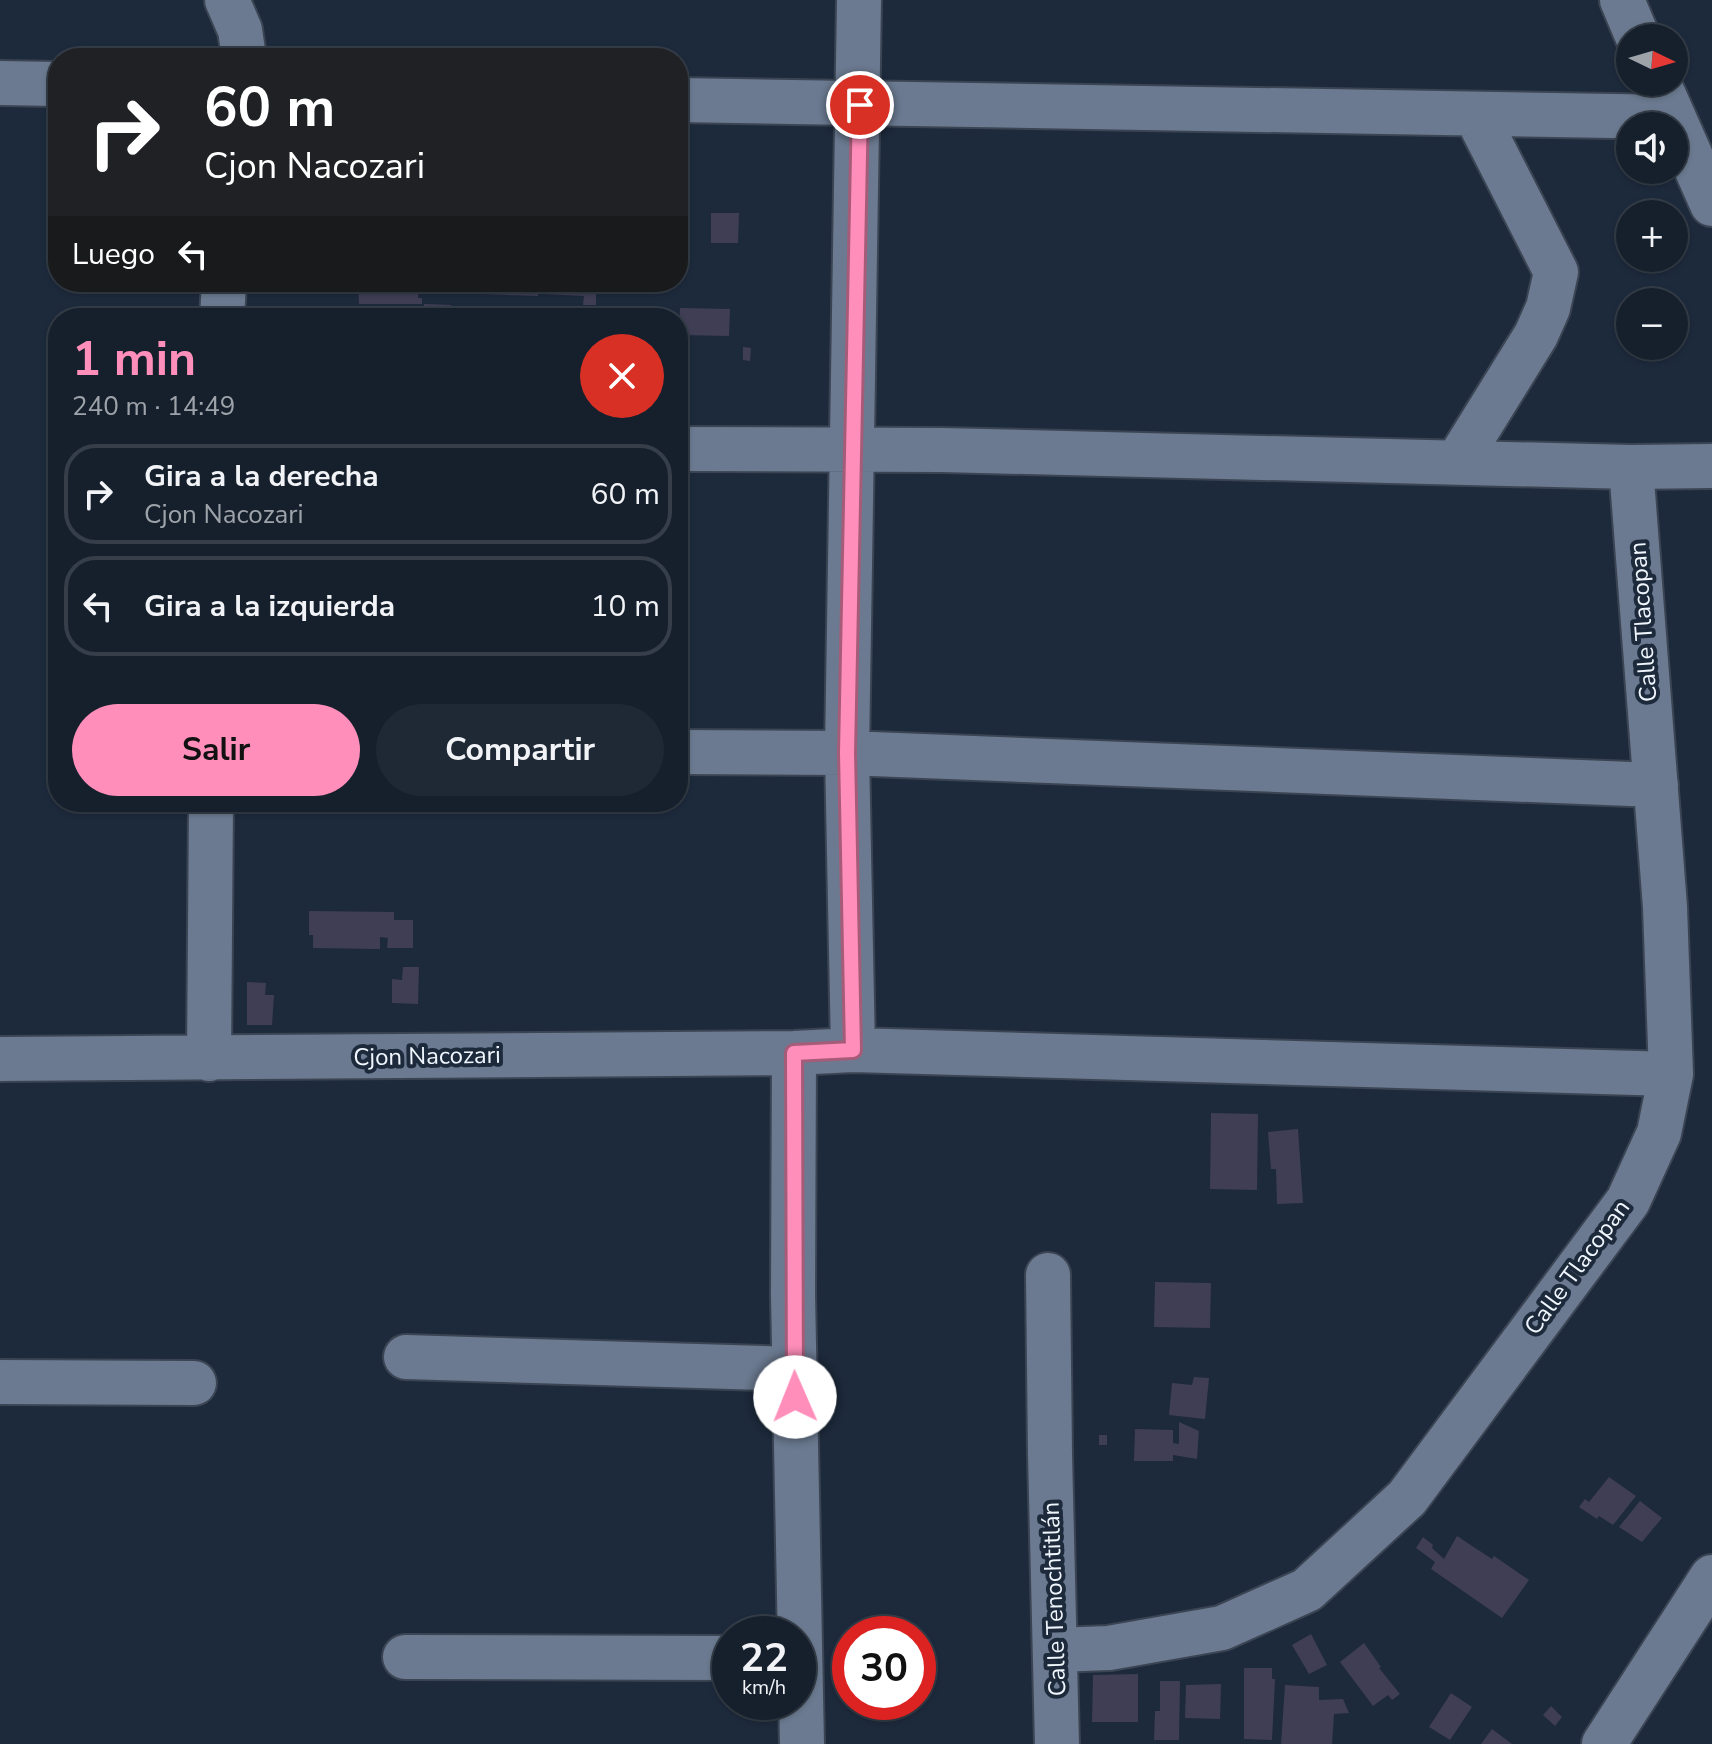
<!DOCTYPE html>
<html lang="es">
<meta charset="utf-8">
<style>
body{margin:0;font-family:"Nunito Sans",sans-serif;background:#1f2835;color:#f1f3f6;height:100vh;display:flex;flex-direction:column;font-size:30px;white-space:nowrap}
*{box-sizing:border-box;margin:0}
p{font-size:26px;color:#9ea3aa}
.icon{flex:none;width:44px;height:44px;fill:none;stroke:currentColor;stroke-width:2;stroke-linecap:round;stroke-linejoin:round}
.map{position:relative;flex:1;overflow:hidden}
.sheet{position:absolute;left:48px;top:308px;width:640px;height:504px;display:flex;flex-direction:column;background:#16202d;border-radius:32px;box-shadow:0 2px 6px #0004,0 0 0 2px #353e49}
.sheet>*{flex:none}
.hud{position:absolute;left:48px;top:48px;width:640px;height:244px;border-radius:32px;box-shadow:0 2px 6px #0004,0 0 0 2px #353e49;background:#202124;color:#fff;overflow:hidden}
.needle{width:52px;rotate:95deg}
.tools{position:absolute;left:1616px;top:24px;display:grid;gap:16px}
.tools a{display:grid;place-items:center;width:72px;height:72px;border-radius:50%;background:#16202d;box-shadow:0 2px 6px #0004,0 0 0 2px #353e49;font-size:40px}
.speed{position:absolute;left:712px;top:1616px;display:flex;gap:16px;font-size:40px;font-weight:700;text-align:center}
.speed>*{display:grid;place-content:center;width:104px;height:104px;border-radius:50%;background:#16202d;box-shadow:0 2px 6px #0004,0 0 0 2px #353e49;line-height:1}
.speed small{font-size:20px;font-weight:400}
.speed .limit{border:12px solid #d22;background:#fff;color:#111}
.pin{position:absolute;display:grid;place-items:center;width:68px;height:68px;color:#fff;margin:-34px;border:4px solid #fff;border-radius:50%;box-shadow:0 2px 8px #0007}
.me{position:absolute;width:88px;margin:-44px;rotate:359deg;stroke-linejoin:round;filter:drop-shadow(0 0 6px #0008)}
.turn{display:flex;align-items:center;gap:28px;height:168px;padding:0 24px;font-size:36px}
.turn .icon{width:104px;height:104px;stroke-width:2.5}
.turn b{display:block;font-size:56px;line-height:68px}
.then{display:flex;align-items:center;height:76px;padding:0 24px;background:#0003;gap:16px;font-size:30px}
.round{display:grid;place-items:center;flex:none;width:84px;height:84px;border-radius:42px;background:#1f2835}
.headline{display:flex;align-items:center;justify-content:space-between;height:136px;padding:0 24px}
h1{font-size:48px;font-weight:700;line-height:60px;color:#ff8eba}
.button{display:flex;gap:16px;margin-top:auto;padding:16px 24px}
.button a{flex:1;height:92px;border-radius:48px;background:#ff8eba;color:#111;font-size:32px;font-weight:700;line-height:92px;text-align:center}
.button a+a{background:#1f2835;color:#f1f3f6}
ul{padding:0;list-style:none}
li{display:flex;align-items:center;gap:24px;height:100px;margin:0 16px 12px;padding:0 8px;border:4px solid #353e49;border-radius:32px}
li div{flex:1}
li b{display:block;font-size:30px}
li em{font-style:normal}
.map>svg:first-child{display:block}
.building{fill:#403e55}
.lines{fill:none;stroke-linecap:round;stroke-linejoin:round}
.minor-casing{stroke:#3a4453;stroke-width:48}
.minor{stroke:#6b7a90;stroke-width:44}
.route-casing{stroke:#a65c79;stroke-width:20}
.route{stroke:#ff8eba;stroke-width:14}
.labels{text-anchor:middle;stroke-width:8;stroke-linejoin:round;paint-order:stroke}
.street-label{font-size:24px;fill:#f0f6fd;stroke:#1d2a3c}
</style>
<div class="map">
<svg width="1712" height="1744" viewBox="0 0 1712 1744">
<rect width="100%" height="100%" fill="#1d2a3c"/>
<path class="building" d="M711,213H739L738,243H711Z
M358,282H419L418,298H422V304H359Z
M482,282H538V296L482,294Z
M544,282H596V305H583L584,296L543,294Z
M424,304L451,305V318H424Z
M680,308L730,309L729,336L679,335Z
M489,311H560V318H489Z
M743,347L751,348L750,361L743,360Z
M309,911L394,912V920H413V948H387L388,938L380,937V949L313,948V935H309Z
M403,967H419L418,1004L392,1003V979L402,980Z
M247,982L266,983L265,995H274L272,1025H247Z
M1211,1113L1258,1114L1257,1190L1210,1189Z
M1298,1129L1303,1203L1277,1204L1276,1169H1271L1268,1132Z
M1155,1282L1211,1283L1210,1328L1154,1327Z
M1194,1377L1209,1378L1205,1419L1169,1415L1172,1383L1192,1385Z
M1179,1422L1199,1431L1197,1459L1173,1455V1461H1134L1135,1429L1173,1430V1443L1179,1444Z
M1099,1435H1107V1445H1099Z
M1609,1477L1636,1496L1613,1525L1599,1516L1597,1519L1579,1507L1585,1499L1589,1502Z
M1640,1501L1662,1518L1642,1542L1619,1527Z
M1457,1536L1492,1559L1494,1556L1529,1580L1502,1618L1431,1569L1435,1562L1416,1548L1423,1537L1433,1545L1432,1548L1444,1559Z
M1311,1634L1327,1665L1309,1674L1292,1645Z
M1364,1643L1381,1667L1379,1668L1400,1694L1392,1700L1388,1695L1373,1706L1340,1662Z
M1244,1668H1272V1679H1275L1272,1740L1244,1739Z
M1138,1674V1722H1092L1093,1675Z
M1160,1681H1180L1179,1740H1154L1155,1711H1160Z
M1221,1684L1220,1719L1185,1718L1186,1685Z
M1285,1685L1319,1687V1700L1343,1699L1349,1713L1334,1714L1332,1744H1281Z
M1451,1693L1472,1707L1450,1740L1429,1727Z
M1551,1706L1562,1717L1555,1726L1543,1715Z
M1492,1729L1512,1744H1481Z"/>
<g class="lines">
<g class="minor-casing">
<path id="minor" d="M227,0L240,30L244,58
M1622,0L1638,38
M1658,82L1712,204
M0,83L58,84
M678,100L1673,117
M222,318L224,282
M678,449L942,450L1631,467L1712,466
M1458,461L1536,335L1548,308L1556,272L1476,115
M678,752L847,753L1656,785
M853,1050L847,753L859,0
M794,1053L793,1295L802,1744
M0,1059L794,1053L853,1050L1671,1074
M209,1059L211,802
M1048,1275L1050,1454L1057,1744
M406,1357L795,1369
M0,1382L194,1383
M1056,1650L1109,1648L1222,1628L1307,1590L1407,1498L1628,1201L1659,1133L1671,1074L1665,907L1631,467
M405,1657L730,1658
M1604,1744L1712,1577"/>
</g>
<use href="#minor" class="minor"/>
</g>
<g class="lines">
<g class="route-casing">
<path id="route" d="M795,1397L794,1053L853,1050L847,753L860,105"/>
</g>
<use href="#route" class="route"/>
</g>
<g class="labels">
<g class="street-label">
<text transform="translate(1643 622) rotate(-94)" y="8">Calle Tlacopan</text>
<text transform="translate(427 1056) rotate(-1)" y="8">Cjon Nacozari</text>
<text transform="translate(1577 1267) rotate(-54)" y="8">Calle Tlacopan</text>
<text transform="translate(1054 1599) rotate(-92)" y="8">Calle Tenochtitlán</text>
</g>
</g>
</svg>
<div class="tools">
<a><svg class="needle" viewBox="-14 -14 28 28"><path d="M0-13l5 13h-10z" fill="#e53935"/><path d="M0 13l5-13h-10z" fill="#9ea3aa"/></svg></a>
<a><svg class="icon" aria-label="sound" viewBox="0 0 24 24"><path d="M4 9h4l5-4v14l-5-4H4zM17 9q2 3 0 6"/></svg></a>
<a>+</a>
<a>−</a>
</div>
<div class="speed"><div>22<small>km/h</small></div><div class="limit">30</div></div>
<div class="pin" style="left:860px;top:105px;background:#d93025"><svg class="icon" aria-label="arrive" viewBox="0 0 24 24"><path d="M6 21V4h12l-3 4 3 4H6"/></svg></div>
<svg class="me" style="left:795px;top:1397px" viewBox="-20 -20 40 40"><circle r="19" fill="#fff"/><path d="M0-13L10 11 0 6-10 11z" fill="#ff8eba"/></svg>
<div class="hud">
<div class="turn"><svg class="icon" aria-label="right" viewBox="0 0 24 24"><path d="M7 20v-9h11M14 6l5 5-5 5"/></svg><div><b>60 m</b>Cjon Nacozari</div></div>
<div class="then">Luego<svg class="icon" aria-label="left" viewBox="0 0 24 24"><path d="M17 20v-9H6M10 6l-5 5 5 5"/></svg></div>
</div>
<section class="sheet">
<div class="headline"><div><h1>1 min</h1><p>240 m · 14:49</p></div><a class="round" style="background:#d93025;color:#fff"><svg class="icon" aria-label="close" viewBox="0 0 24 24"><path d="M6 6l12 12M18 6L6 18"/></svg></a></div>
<ul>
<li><svg class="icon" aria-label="right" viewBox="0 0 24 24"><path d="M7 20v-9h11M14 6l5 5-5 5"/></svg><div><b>Gira a la derecha</b><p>Cjon Nacozari</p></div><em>60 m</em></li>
<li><svg class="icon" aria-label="left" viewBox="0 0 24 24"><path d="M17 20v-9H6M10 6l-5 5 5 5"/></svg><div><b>Gira a la izquierda</b></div><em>10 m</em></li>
</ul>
<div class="button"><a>Salir</a><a>Compartir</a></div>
</section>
</div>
